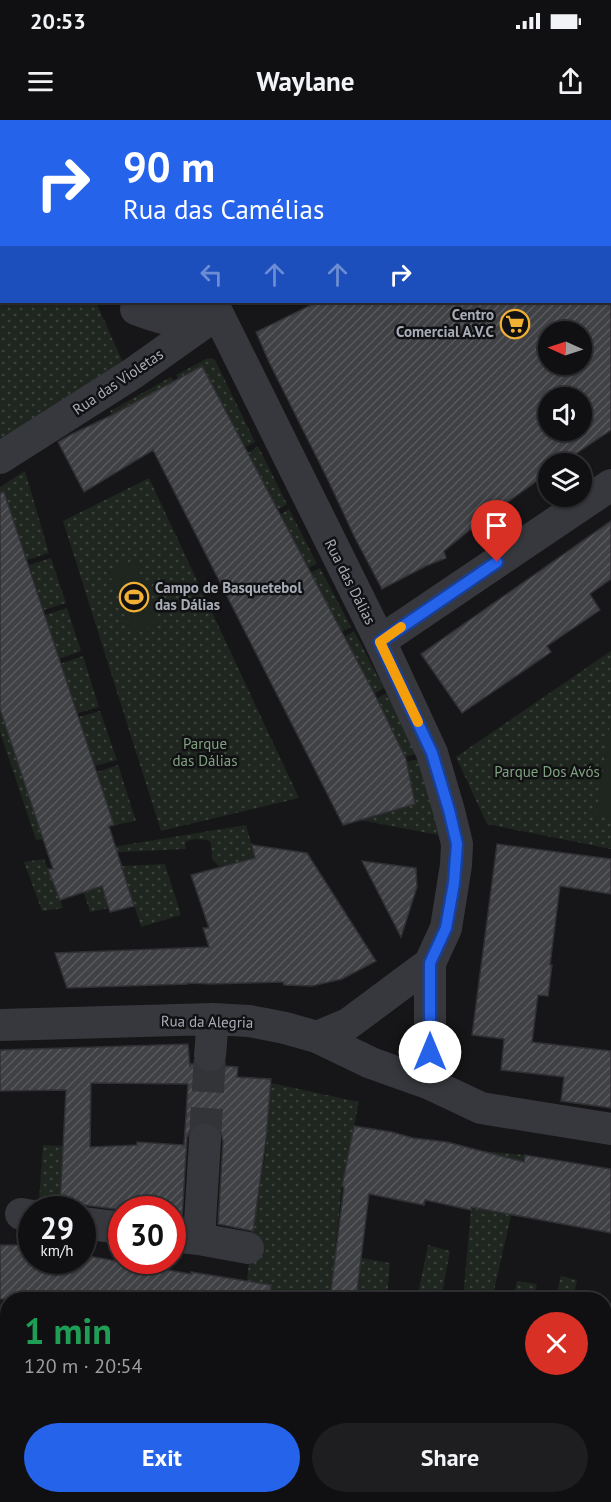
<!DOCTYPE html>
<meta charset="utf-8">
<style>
body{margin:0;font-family:"PT Sans",sans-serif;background:#1e1e20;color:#f1f3f6;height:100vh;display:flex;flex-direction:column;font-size:22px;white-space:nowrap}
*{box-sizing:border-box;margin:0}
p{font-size:20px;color:#9c9d9f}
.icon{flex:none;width:33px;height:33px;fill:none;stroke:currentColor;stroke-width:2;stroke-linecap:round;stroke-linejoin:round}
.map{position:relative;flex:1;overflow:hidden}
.drawer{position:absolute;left:0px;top:1172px;width:612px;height:212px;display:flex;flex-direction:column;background:#101012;border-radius:24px 24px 0 0;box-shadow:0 2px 4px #0004,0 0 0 2px #303032}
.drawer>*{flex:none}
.banner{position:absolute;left:0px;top:0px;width:612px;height:183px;box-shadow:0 2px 4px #0004,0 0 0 2px #303032;background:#2563eb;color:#fff;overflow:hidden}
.needle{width:39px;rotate:273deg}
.controls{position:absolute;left:538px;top:201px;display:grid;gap:12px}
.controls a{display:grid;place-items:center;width:54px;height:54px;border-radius:50%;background:#101012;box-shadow:0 2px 4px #0004,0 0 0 2px #303032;font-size:30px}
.speed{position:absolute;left:18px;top:1076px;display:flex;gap:12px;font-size:30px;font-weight:700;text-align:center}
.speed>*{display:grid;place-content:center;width:78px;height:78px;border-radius:50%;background:#101012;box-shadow:0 2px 4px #0004,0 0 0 2px #303032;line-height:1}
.speed small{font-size:15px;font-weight:400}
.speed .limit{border:9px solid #d22;background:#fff;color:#111}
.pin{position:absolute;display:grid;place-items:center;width:51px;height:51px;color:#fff;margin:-62px -26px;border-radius:50% 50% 50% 0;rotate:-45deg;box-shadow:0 0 6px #0007}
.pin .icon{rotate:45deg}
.me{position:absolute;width:66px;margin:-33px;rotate:0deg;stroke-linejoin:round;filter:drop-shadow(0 0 4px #0008)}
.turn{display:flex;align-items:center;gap:21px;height:126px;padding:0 24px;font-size:27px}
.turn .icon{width:78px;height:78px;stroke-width:2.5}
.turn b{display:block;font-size:42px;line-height:51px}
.lanes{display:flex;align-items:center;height:57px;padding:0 24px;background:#0003;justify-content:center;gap:30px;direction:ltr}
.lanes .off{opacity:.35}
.round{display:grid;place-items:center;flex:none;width:63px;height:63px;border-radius:32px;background:#1e1e20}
.head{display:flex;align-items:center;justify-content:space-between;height:102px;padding:0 24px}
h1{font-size:36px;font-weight:600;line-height:45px;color:#1e9e55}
.action{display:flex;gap:12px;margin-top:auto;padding:12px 24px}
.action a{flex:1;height:69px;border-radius:36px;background:#2563eb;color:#fff;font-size:24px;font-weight:600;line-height:69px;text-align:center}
.action a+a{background:#1e1e20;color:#f1f3f6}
.status{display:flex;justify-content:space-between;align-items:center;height:42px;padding:0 30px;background:#101012;direction:ltr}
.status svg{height:16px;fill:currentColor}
header{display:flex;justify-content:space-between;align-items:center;height:78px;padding:0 24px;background:#101012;font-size:27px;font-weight:600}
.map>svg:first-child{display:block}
.green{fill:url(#green-dots)}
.pitch{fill:#1e261f}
.building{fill:url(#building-hatch);stroke:#303034;stroke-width:1.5;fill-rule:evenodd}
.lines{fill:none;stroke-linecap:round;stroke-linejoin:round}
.street-tunnel{stroke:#333438;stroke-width:32;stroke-dasharray:32 16;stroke-linecap:butt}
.street{stroke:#37383d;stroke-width:32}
.route-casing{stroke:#184099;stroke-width:15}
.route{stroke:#2563eb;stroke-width:10}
.slow{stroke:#f59e0b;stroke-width:10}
.labels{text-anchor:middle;stroke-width:5;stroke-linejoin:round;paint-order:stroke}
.poi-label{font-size:15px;font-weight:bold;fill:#a8adb8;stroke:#111113;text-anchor:end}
.street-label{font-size:15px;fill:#a8adb8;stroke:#111113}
.park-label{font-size:15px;fill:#7fa381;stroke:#111113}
</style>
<div class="status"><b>20:53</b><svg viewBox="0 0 49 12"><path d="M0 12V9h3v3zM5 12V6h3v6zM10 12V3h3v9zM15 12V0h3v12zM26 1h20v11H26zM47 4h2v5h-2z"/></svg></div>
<header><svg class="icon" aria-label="menu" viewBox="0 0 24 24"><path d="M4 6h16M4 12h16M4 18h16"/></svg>Waylane<svg class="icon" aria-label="share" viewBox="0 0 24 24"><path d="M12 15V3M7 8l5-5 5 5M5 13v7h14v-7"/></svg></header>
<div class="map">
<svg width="611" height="1382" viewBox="0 0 611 1382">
<defs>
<pattern id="green-dots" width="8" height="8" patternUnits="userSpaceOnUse" patternTransform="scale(1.5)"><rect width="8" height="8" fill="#1e261f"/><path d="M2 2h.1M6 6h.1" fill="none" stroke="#3c433d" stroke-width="1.8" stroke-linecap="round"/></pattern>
<pattern id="building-hatch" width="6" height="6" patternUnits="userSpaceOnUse" patternTransform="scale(1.5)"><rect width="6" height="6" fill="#404145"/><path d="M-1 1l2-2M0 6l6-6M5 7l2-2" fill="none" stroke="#595a5e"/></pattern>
</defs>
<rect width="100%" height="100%" fill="#161618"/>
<path class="green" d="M0,0H7V1L2,2V182H96L124,245L0,321Z
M211,238L215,240L255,322L245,327L202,247L178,259L176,255L206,239Z
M171,257L174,261L112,295L110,291Z
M258,326L287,384L277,390L248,333Z
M25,351L49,433L27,440L6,379L0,382V367Z
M149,358L299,678L161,711L63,401Z
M289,389L317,444L308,448L280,395Z
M51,438L66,483L44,490L29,445Z
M320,448L351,507L342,512L310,453Z
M67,488L81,531L59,539L45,495Z
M354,511L384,568L374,574L344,517Z
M611,531V729L487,704L456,637Z
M83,536L99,587L78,593L60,544Z
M386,573L416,634L405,637L376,579Z
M0,589L43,719L36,720L0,612Z
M100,591L117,640L95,646L79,597Z
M418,639L432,682L438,715L360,700L415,684L406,642Z
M118,645L136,701L114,705L97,652Z
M246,705L251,723L254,724L258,747L241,786L225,745L218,746L212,738L211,723L208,720L195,719L187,721L185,724L186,729L101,733L88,731Z
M44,739L63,788L42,791L24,742Z
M165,744L181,795L141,807L122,746Z
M97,747L109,788L90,792L76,748Z
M271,963L359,982L342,1066L335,1133L390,1143L387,1179H364L300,1172L299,1179H245L252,1114L266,1029Z
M43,1025L66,1026L63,1085L39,1081Z
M482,1031L525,1035L492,1179H463L471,1090Z
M428,1125L450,1131L441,1179H417Z
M561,1156L577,1160L573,1179H555Z
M517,1161L537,1164L533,1179H513Z
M0,1170L3,1252L8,1272L7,1314H0Z
M611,1278V1354L605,1353V1305Z
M343,1376H447L445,1382H373Z"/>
<path class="pitch" d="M135,441L160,503L133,513L108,451Z
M611,596V697L596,694Z"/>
<path class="building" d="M317,182H611V310L562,343L549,344V352L476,405L444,431L446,438L426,446L382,469L355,418L327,358L269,242L256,212ZM549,212H582V244H549ZM549,278H582V310H549Z
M202,246L375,575L406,639L415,684L343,705L153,330L84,372L58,322L72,314L112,295Z
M4,372L114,705L109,706L134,786L110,792L102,766L60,780L48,749H53L0,589V373Z
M611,401V459L590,474L600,490L547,526L551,532L462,593L421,534Z
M497,724L611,739V774L560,766L550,845H552L548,876L538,875L532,922L611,931V988L561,981L564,957L501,950L504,919L472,915Z
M252,725L307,733L376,841L342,859L312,866L284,865L283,862L210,864L188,863V864L67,868L55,833L209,827L203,808H209L191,755L255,738Z
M362,741L416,748L417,767L401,817Z
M188,924L190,947V944H195L200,950L209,953L217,951L224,946L238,947L237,957L271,959L266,1019L253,1111L218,1104L223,1021L221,1013L215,1005L207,1002L196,1004L190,1011L187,1018L182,1099L172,1098V1089H115L84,1085L76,1086L60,1085L66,970L0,971V930ZM91,963L188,964L184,1025L137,1022V1025L90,1027Z
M354,1006L392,1012L413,1018L447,1022L524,1042L525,1035L611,1049V1113L471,1087V1090L425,1080L424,1085L369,1074L356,1179H330L344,1067L342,1066Z
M0,1125H32V1140H82V1135L191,1154V1152L271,1165L270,1179H0Z"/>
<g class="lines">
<path class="street-tunnel" d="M205,1020L210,935"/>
<path class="street" d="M30,0V2
M298,0L299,2
M486,2L488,0
M136,189C169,202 183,204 218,194L380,521L432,633L449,691L457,724L456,745L446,808L430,843V964
M0,338L132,254L211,198
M380,521L611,365
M0,905L213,899L249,901L265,904L285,908L317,917L371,943L430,964L481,988L611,1009
M317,917L348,904L430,843
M210,935L213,899
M21,1094L32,1096
M82,1103L122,1108
M172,1116L199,1119L205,1020
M199,1119L248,1128"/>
</g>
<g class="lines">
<g class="route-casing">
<path id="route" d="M430,932V843L446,808L454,763L457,724L449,690L432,633L380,522L497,442"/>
</g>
<use href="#route" class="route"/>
<path class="slow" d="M401,507L380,522L418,602"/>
</g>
<defs>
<g id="supermarket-ring" transform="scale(1.5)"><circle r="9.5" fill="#111113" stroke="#f2b134" stroke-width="1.5"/><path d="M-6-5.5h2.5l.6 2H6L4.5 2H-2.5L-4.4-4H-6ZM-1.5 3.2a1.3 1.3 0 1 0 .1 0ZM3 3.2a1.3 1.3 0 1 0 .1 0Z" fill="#f2b134"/></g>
<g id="stadium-ring" transform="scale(1.5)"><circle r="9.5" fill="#111113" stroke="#f2b134" stroke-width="1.5"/><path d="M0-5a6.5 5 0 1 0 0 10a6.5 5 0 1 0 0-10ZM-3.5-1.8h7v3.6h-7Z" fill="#f2b134"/></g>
</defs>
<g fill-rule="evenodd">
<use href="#supermarket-ring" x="515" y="204"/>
<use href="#stadium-ring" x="134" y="477"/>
</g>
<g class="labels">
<g class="poi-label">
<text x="494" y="200">Centro<tspan x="494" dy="17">Comercial A.V.C</tspan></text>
<text x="155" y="473" text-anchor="start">Campo de Basquetebol<tspan x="155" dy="17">das Dálias</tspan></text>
</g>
<g class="street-label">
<text transform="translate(118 262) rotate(-34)" y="5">Rua das Violetas</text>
<text transform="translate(350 462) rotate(63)" y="5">Rua das Dálias</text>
<text transform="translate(207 902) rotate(1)" y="5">Rua da Alegria</text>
</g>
<g class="park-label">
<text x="205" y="629">Parque<tspan x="205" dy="17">das Dálias</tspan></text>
<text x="547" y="657">Parque Dos Avós</text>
</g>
</g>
</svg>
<div class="controls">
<a><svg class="needle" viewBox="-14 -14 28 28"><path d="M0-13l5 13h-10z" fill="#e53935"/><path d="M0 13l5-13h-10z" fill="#9c9d9f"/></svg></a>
<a><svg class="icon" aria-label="sound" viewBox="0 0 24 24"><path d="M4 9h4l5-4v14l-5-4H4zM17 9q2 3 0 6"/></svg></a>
<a><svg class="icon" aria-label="layers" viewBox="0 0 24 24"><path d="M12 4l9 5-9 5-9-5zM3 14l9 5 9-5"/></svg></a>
</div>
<div class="speed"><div>29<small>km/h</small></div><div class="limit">30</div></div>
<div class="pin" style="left:497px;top:442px;background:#d93025"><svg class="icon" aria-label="arrive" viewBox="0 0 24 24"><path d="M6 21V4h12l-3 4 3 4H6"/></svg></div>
<svg class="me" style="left:430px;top:932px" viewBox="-20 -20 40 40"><circle r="19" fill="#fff"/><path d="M0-13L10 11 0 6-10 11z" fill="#2563eb"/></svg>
<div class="banner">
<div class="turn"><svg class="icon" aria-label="right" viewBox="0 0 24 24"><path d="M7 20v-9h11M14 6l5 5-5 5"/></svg><div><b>90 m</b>Rua das Camélias</div></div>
<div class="lanes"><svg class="icon off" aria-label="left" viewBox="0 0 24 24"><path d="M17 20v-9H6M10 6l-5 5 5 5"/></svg><svg class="icon off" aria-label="ahead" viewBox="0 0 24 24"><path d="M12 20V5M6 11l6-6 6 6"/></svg><svg class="icon off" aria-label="ahead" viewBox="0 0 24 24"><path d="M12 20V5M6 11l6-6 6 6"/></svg><svg class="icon" aria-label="right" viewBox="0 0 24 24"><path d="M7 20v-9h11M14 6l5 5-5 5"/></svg></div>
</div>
<section class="drawer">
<div class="head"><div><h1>1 min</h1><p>120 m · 20:54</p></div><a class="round" style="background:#d93025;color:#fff"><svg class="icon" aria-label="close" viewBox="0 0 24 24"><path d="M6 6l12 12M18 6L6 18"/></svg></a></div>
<div class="action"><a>Exit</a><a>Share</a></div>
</section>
</div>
